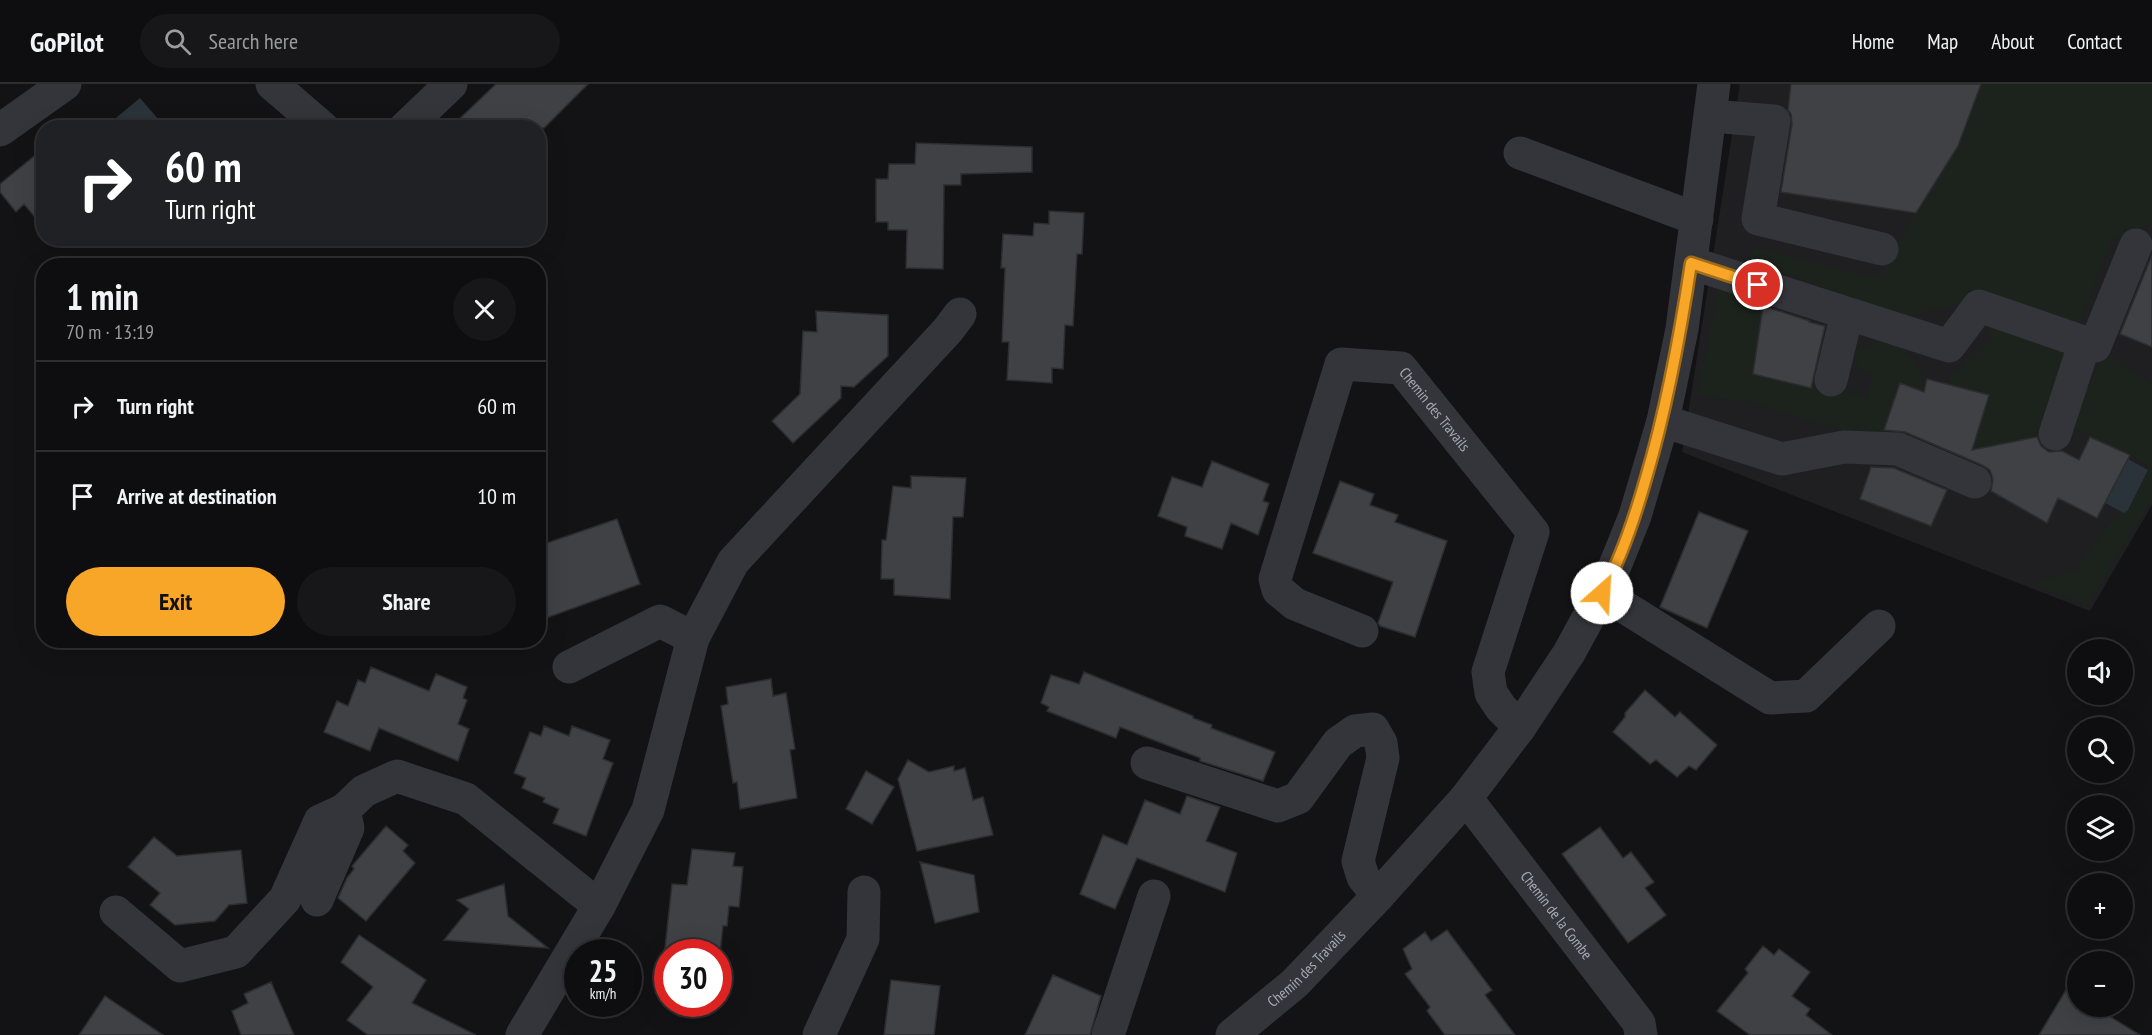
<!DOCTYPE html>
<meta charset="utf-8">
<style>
body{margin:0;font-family:"PT Sans Narrow",sans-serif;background:#171719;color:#f1f3f6;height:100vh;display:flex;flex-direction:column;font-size:22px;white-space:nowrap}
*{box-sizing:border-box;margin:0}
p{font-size:20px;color:#9b9c9f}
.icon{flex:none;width:33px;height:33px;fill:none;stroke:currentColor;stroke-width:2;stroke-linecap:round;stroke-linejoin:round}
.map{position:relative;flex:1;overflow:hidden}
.drawer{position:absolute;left:36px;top:174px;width:510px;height:390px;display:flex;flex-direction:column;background:#0e0e10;border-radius:24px;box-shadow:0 6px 24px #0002,0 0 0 2px #2e2e30}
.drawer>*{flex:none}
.hud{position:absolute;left:36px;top:36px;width:510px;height:126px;border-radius:24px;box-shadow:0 6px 24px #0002,0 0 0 2px #2e2e30;background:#202124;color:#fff;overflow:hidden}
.fabs{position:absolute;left:2067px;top:555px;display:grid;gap:12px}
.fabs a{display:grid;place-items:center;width:66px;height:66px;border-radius:50%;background:#0e0e10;box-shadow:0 6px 24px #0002,0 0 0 2px #2e2e30;font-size:30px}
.speed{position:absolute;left:564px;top:855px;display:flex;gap:12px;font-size:30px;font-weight:700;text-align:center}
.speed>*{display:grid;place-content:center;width:78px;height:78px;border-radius:50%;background:#0e0e10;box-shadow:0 6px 24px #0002,0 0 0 2px #2e2e30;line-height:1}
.speed small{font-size:15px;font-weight:400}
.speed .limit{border:9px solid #d22;background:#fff;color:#111}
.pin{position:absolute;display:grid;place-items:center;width:51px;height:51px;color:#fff;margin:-26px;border:3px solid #fff;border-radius:50%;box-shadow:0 2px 6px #0007}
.me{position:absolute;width:66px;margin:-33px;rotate:26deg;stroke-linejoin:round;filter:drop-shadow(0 0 4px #0008)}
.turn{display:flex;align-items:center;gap:21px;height:126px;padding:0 30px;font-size:27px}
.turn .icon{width:78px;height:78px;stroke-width:2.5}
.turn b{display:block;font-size:42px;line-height:51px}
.round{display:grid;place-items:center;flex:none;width:63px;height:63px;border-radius:32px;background:#171719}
.summary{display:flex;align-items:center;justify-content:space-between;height:102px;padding:0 30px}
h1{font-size:36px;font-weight:800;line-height:45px}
.cta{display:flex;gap:12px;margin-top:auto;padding:12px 30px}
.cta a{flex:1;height:69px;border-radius:36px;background:#f8a628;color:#111;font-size:24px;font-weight:800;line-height:69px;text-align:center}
.cta a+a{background:#171719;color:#f1f3f6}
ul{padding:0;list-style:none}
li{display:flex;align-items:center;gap:18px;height:90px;padding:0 30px;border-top:2px solid #2e2e30}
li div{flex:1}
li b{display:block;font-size:22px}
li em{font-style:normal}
header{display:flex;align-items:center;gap:36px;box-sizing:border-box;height:84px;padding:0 30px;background:#0e0e10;border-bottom:2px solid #2e2e30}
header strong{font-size:28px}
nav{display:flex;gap:33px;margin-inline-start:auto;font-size:21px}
.search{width:420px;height:54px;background:#171719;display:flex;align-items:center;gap:15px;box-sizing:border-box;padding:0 21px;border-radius:33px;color:#9b9c9f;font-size:22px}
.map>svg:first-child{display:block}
.built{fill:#1f1f22}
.green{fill:#1b231c}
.water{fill:#293339}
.building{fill:#3f4145;stroke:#2d2d31;stroke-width:1.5}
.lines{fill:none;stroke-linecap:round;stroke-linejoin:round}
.minor{stroke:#34353a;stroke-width:33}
.route-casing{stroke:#a16c1a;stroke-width:15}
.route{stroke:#f8a628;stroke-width:10}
.labels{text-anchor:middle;stroke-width:4.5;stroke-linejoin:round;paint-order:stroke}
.street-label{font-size:15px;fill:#a4abb6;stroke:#0e0e10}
</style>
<header>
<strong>GoPilot</strong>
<div class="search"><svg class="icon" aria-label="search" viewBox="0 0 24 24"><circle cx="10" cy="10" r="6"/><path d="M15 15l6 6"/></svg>Search here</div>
<nav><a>Home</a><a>Map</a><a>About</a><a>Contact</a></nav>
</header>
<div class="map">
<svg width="2152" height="951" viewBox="0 0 2152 951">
<rect width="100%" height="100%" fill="#131315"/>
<path class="built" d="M1740,0H2152V421L2090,527L1682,368Z"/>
<path class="green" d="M1981,0H2152V139L2112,157L2037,347C2022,364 2000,373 1990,393L1750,318L1697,311L1720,196L1764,210L1754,290L1811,304L1813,298L1866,313L1873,290L1859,285L1854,268L1884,255L1895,256L1927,295L1917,330L1988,311L1944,299L1992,255L1974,216L1907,233L1750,178L1754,163L1876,195L1958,62Z
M2105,269L2152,300V415L2088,522L2032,499L2075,486L2110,438L2128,426L2150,382L2130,371L2068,342Z"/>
<path class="water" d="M140,14L159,36L151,43H105Z
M2128,375L2148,386L2128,426L2124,429L2105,419Z"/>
<path class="building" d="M496,0H588L544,44H450Z
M1791,0H1981L1958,62L1916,129L1781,108L1792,40L1791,30L1788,26Z
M916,59L1032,63V88L961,90V101H944L943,185L906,184L907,146H888V138H876V95H888L889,80H915Z
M44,64V144L24,120L16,128L0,108V100Z
M1049,127L1084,129L1082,170H1077L1073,242L1065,241L1063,285L1052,284V299L1007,296L1009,258H1002L1005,184H1001L1003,150L1033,152L1034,139L1049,140Z
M2152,171V263L2120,250Z
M1763,222L1810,237L1809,238L1825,242L1811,304L1753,290Z
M816,227L888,231V272L854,303L841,302V314L793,359L772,337L800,310L803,247L817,248Z
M1927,295L1989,311L1972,366L2037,353L2041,362L2049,368L2062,367L2079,376L2090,353L2130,371L2097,434L2058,414L2047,439L1991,407L1993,395L1990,386L1982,381L1905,348L1884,346L1900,299L1924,308Z
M1212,377L1269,400L1263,417L1269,419L1258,451L1231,439L1222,465L1185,452L1187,443L1158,432L1172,393L1202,403Z
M1871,383L1894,384L1947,406L1931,442L1860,415Z
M911,392L966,394L963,433H953L950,515L894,511V495H881L882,456H886L893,402L911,404Z
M1340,397L1374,410L1370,421L1398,431L1395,438L1447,457L1415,553L1380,542L1378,539L1393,498L1313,469Z
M1699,428L1748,447L1707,544L1660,523Z
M617,435L640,500L538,537V462Z
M371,583L429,607L436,590L467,603L463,614L467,616L458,640L469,645L458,677L379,644L370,667L324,648L337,617L348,622L358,596L365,599Z
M1084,588L1193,632V634L1212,641L1211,644L1275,668L1263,697L1200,677V674L1120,643L1116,654L1047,627L1049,623L1041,619L1051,591L1079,600Z
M771,595L773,612L786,609L795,665L790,666L797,714L740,725L737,698L733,699L721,622L728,620L726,603Z
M1645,606L1675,633L1680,628L1717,661L1696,686L1689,682L1677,693L1656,676L1650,680L1613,648L1625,633V629Z
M544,642L569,652L572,642L610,656L603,675L613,679L586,752L553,739L559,725L543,718L545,714L522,704L526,694L514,689L530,648L541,652Z
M908,676L929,688L954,682V687L965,684L973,716L983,713L993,751L917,767L898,695Z
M866,687L894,703L872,740L846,725Z
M1187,712L1220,723L1206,757L1237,769L1225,808L1137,774L1115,825L1080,810L1103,751L1127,761L1145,716L1180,730Z
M386,742L408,761L403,767L415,779L366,837L338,814L347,794L354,785L352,782Z
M1600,743L1623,774L1631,768L1654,798L1645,804L1666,831L1628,859L1562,770Z
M154,753L177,772L241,766L247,819L229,821L215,837L175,841L150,821L160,809L128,783Z
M692,765L735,769L733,782L743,783L739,823L729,822L727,842H723L719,878L718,868H668V873H664L672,800L687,801Z
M920,778L974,791L979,828L935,839Z
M504,800L508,832L548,864L444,856L469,825L457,816Z
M1447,846L1492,906L1485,911L1515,951H1445L1427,927L1430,923L1405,890L1412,885L1403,865L1425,848L1431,857Z
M359,851L426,896L412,919L476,951H368L347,936L373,903L341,878Z
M1763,862L1774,871L1779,865L1810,888L1792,912L1810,925L1806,931L1832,951H1750L1717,927L1748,889L1745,885Z
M1053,891L1101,912L1090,951H1025Z
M891,896L940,902L934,951H884Z
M271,898L294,951H241L232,927L248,919L244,910Z
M2066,906L2078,913V922H2093L2140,951H2039Z
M105,912L163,951H79Z"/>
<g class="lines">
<g class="minor">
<path d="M272,0L323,44"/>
<path d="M1711,32L1774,37L1758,135L1882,165"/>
<path d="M405,44L451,0"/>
<path d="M0,46L65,0"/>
<path d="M1520,69L1697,135"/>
<path d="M1691,179L1949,262L1979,222L2095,262L2136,161"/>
<path d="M1831,296L1847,230"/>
<path d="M1663,337L1782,375L1844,363L1898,365L1975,398"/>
<path d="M2055,350L2085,258"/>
<path d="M1602,509L1770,614L1806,612L1879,542"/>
<path id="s1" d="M1362,547L1295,520L1278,506L1275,495L1341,280L1401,284L1533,448L1488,588L1491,609L1501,624L1520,643"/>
<path d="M569,583L660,537L693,554"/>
<path d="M1147,679L1278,722L1298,714L1338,659L1355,647L1373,645L1381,659L1383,674L1358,777L1363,793L1378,812"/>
<path id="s2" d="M1466,714L1639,939L1641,951"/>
<path d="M317,816L348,744L344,726"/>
<path d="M116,828L180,882L236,868L285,815L320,737L344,726L364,707L397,692L466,715L599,822"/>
<path d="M522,951L599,822L648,726L693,554L733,478L948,246L960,230"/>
<path d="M819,951L863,855L864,808"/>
<path d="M1108,951L1154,812"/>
<path id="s3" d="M1232,951L1295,899L1378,812L1466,714L1520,643L1569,569L1610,494L1635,432L1663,337L1682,245L1714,0"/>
</g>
</g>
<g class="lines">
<g class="route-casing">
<path id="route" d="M1602,509C1622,473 1635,433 1646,394C1667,323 1680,252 1691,179L1758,201"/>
</g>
<use href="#route" class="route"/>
</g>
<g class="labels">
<g class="street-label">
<text dy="5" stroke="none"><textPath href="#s1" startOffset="444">Chemin des Travails</textPath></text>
<text dy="5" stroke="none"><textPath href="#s2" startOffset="148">Chemin de la Combe</textPath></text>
<text dy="5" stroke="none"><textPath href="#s3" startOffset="100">Chemin des Travails</textPath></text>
</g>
</g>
</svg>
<div class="fabs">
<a><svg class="icon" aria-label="sound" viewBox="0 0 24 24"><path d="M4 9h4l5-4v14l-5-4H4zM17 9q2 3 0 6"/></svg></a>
<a><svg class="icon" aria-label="search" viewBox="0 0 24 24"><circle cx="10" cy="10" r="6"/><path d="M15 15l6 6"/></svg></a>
<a><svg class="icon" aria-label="layers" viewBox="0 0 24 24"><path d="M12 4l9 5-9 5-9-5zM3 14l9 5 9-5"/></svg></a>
<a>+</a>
<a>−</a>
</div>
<div class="speed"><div>25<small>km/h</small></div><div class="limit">30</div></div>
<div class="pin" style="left:1758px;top:201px;background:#d93025"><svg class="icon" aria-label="arrive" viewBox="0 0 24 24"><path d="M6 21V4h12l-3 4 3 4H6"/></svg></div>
<svg class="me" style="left:1602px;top:509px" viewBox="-20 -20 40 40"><circle r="19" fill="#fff"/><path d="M0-13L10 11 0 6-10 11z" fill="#f8a628"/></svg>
<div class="hud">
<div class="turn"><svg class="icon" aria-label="right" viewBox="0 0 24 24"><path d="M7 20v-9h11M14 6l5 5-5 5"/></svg><div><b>60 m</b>Turn right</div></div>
</div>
<section class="drawer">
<div class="summary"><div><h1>1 min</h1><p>70 m · 13:19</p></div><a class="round"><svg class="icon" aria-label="close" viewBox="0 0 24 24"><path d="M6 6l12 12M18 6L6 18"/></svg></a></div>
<ul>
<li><svg class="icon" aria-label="right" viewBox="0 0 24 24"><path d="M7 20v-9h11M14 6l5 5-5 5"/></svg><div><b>Turn right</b></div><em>60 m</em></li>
<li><svg class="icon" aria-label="arrive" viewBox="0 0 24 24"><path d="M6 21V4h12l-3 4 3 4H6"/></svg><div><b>Arrive at destination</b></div><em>10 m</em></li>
</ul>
<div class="cta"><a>Exit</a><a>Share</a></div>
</section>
</div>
